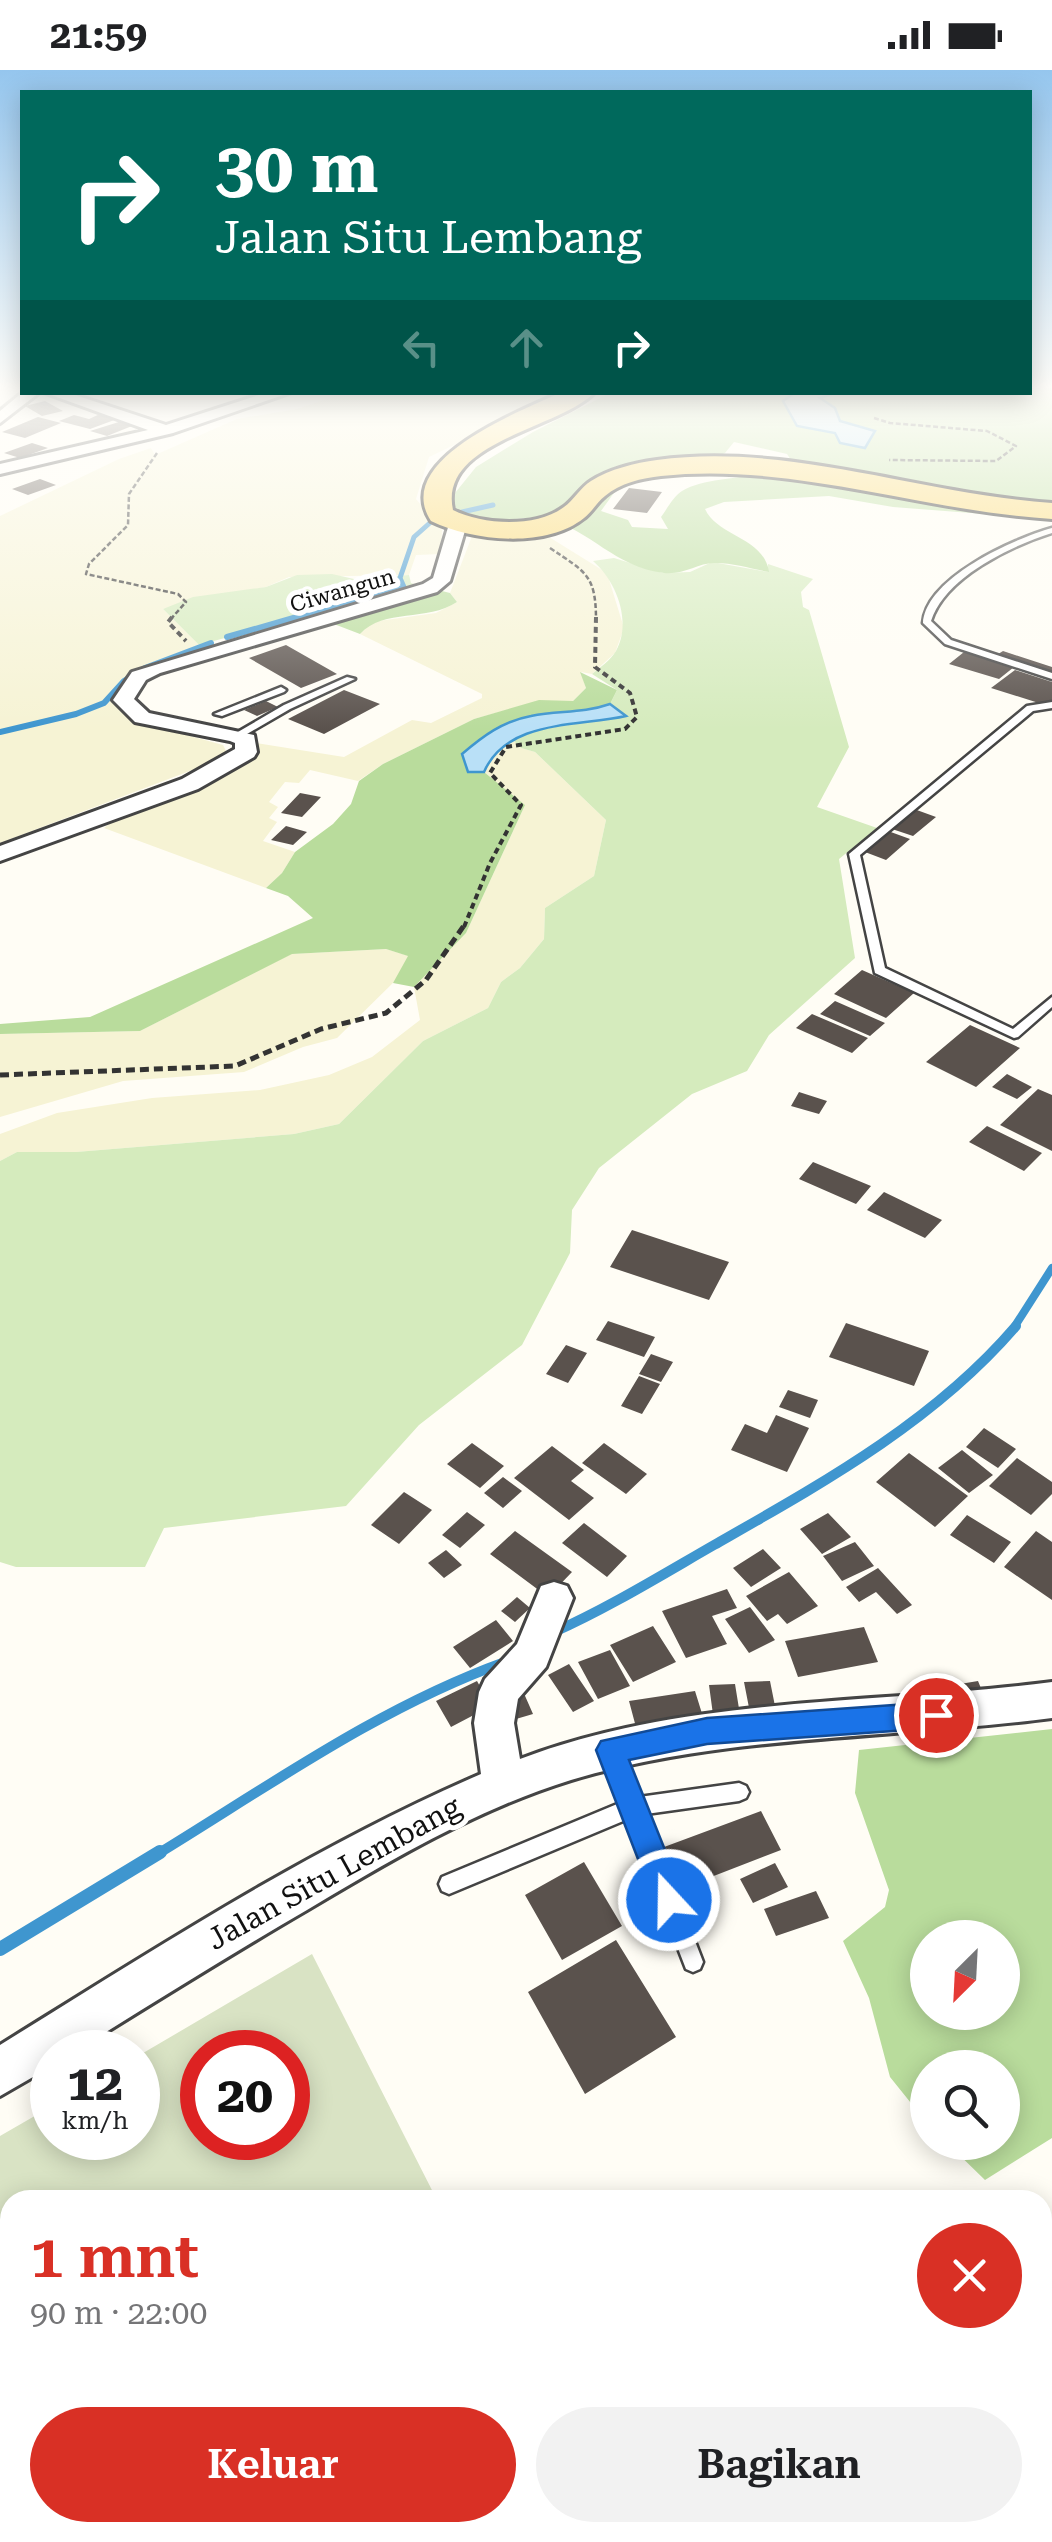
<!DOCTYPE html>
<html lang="id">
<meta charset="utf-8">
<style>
body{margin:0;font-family:"Roboto Serif",serif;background:#f2f2f2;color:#202124;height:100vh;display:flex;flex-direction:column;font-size:38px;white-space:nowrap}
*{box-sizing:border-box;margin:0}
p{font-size:32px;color:#757577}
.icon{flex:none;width:55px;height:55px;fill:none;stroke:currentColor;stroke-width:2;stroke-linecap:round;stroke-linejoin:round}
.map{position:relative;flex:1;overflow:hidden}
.sheet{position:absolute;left:0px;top:2120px;width:1052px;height:352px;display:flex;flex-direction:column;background:#fff;border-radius:30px 30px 0 0;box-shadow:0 5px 25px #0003}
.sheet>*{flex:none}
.hud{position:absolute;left:20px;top:20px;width:1012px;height:305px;border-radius:0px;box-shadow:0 5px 25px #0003;background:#00695c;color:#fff;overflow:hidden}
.needle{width:65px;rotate:204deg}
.tools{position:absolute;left:910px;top:1850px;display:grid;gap:20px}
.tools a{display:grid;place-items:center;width:110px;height:110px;border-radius:50%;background:#fff;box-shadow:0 5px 25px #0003;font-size:50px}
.speed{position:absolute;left:30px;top:1960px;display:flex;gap:20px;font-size:50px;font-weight:700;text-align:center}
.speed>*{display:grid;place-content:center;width:130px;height:130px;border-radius:50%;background:#fff;box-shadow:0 5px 25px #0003;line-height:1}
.speed small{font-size:25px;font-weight:400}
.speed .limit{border:15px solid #d22;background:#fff;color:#111}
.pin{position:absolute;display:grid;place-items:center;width:85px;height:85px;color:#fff;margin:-42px;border:5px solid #fff;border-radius:50%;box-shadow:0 2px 10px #0007}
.me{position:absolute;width:110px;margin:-55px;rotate:339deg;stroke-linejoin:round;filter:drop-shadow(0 0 8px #0008)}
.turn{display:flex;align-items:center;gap:35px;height:210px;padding:0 30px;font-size:45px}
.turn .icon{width:130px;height:130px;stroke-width:2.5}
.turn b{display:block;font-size:70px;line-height:85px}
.lanes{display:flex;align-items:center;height:95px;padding:0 30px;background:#0003;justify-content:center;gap:50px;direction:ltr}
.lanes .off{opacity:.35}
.round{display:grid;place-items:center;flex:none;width:105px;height:105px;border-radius:52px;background:#f2f2f2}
.overview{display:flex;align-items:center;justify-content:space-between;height:170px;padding:0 30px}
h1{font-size:60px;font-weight:600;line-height:75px;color:#d93025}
.primary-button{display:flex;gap:20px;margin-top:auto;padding:20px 30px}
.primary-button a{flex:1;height:115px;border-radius:60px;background:#d93025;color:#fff;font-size:40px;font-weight:600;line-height:115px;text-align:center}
.primary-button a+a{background:#f2f2f2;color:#202124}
.status{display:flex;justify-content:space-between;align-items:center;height:70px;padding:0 50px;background:#fff;direction:ltr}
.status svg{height:28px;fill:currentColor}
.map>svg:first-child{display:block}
.farmland{fill:#f6f3d4}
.green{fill:#d5ebbd}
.forest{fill:#b9dc9c;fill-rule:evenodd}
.cemetery{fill:#d9e3c4;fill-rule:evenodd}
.water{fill:#b9e0f7;stroke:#3f96cf;stroke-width:2.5}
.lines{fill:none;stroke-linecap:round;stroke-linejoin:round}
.stream-far4{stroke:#3f96cf;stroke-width:5}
.stream-far3{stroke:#3f96cf;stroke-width:6}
.stream-far2{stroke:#3f96cf;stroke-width:8}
.stream-far1{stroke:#3f96cf;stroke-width:10}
.stream{stroke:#3f96cf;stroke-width:14}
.building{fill:#5a524d}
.service-casing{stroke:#444;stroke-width:5}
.minor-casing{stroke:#444;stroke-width:6}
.primary-casing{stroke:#222;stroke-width:6}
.path-far2{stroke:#333;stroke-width:2.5;stroke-dasharray:5 2.5;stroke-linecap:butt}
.path-far1{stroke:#333;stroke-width:4;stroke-dasharray:6 4;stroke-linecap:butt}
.path{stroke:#333;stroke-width:5;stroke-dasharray:9 5;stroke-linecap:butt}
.service{fill:#fff;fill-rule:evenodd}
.minor{fill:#fff;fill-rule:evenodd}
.primary{fill:#f9d66b;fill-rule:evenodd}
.route{fill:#1a73e8;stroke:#114b97;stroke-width:2.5}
.labels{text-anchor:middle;stroke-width:10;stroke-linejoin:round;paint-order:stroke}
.far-street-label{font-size:22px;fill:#111;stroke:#fff}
.near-street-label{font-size:30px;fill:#111;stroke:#fff}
</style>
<div class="status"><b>21:59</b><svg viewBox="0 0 49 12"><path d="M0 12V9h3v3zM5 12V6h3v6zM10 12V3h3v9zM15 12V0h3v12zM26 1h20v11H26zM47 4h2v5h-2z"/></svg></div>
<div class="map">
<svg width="1052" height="2472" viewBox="0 0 1052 2472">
<rect width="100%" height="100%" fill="#fffdf5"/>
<path class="farmland" d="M344,323H562L429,387L416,429L442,460L441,484L416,485L409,505L289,507L266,517L163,539L199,575L143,596L122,611L117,633L120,640L161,658L223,675L227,683L224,688L0,773V446L119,389L151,378L155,385L237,349L297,339Z
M474,461L541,462L607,503L624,558L615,583L592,604L581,602L586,618L573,631H539L474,649L383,694L358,711L310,700L299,713L285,712L269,732L278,737L269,748L277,752L263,771L295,782L282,803L266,818L104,758L125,741L224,702L256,673L344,687L412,650L431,653L482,628V624L360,564L371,552L436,543L457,532L450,523Z
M512,669L521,678L535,682L606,750L594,806L545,838L544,869L520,898L501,912L488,938L423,971L339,1054L294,1064L76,1082H17L0,1091V1064L57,1043L152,1028L260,1020L329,1005L372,987L420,950L414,917L466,863L525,735L484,702L498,679Z
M386,879L409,886L399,907L337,968L303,977L244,1002L123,1011L0,1047V964L140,961L291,884Z"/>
<path class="green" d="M614,488L663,503L690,502L712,492L768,502V494L813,509L801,522L803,537L809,540L849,677L817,737L877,758L839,789L855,888L769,965L747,1001L692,1024L599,1098L572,1140L570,1183L522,1275L419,1355L346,1436L164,1458L145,1497H16L0,1492V1091L17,1082H76L294,1064L339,1054L423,971L488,938L501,912L520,898L544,869L545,838L594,806L606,750L535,682L521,678L512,669L531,661L625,646L610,634L617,620L592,604C599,598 611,590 616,581C632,552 617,512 593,491Z
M332,504L354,509L409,505L411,513L418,515L199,575L163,539L193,527L266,517L297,505Z"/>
<path class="forest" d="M1030,314H1052V440L997,445L893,437L829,426L724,432L705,439C718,467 764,467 769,502C752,499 733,493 716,493C699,492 685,505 664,503C614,497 591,460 547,449C517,442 472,466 453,434L455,423L476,397L533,362L610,323H796L783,331L865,378L874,361L840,351L819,328L835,322H1030ZM734,372L787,384L793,393C756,412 711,404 682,421C673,427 667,439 661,447L668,459L632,457L628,450L601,441L621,413L708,391L725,383Z
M418,515L450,523L457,532C427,552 384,538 360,564L313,546Z
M580,602L617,620L610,634L582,643L531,646L468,702H484L525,735L466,863L414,917L393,913L408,886L386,879L292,884L140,961L0,964V954L90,947L313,848L288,826L266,818L282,803L295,782L333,754L351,734L359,711L383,694L474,649L539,630L573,631L586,618Z
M1052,1659V2068L985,2110L947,2073L1002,2072V1998H928L927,2053L890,2007L869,1928L843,1871L885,1837L889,1820L855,1723L859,1680ZM928,1868H1002V1942H928Z"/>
<path class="cemetery" d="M312,1884L437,2130H10V2462L108,2463L81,2472H0V2066L52,2036V2068H138V1986ZM202,1982H288V2068H202Z"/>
<path class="water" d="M796,322L835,323L820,328L835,338L840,351L875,361L865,378L840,373L835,363L797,356L783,331Z
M610,634L626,646C578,657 507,649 484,702H468L462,684C483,666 503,651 531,646C559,640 581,644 610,634Z"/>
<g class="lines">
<path class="stream-far4" d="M462,442L493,435
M288,550L404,517L400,508L414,467L432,451"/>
<path class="stream-far3" d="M227,567L297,547
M0,662L76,644L104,633L124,611L145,598L211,573"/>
<path class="stream-far2" d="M1013,1259L1052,1198"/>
<path class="stream-far1" d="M552,1563C608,1538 660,1506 714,1475C821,1414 934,1352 1016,1256
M156,1785C269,1716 380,1637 505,1592"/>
<path class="stream" d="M0,1879L160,1782"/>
</g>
<path class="building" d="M45,331L63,341L42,346L25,336Z
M100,344L117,349L90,359L59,351L74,345L89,349Z
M38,347L61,353L25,368L2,362Z
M122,351L137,354L107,366L90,361Z
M32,373L48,378L20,388L4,383Z
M40,409L56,415L28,425L12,419Z
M629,418L662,422L647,443L613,439Z
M286,575L337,604L301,618L249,588Z
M1003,581L1052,597V605L995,586Z
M964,582L1014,597L999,609L949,594Z
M1015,600L1052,612V630L1045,635L991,618Z
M344,620L380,634L324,664L288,649Z
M266,631L278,637L257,646L244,640Z
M300,723L321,727L302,747L281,743Z
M914,739L936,747L913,766L892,759Z
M286,756L307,762L293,775L271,770Z
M888,761L910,769L886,790L865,782Z
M862,900L914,923L886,948L834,924Z
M835,931L885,953L870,966L820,944Z
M812,944L868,968L852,983L796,958Z
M970,955L1020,978L976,1017L926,992Z
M1007,1004L1032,1017L1017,1029L992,1017Z
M1038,1019L1052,1025V1081L1000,1055Z
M799,1022L827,1031L819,1044L791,1036Z
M987,1056L1042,1083L1024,1101L969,1072Z
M813,1092L871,1116L856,1134L799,1109Z
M884,1122L942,1150L925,1168L867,1140Z
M632,1160L729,1192L709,1230L610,1197Z
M608,1251L655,1267L644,1287L596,1270Z
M846,1253L929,1281L914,1316L829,1287Z
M566,1275L587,1283L568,1313L546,1304Z
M651,1284L673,1292L661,1312L639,1304Z
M639,1306L660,1314L642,1344L621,1336Z
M788,1320L818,1330L810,1348L779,1337Z
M776,1345L809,1358L787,1402L731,1380L745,1354L767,1363Z
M984,1358L1016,1379L998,1398L966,1377Z
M472,1373L504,1396L480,1418L447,1394Z
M604,1373L647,1404L626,1424L582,1393Z
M552,1376L584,1400L571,1411L594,1428L569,1450L514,1408Z
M962,1380L993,1405L969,1423L938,1398Z
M909,1383L968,1426L935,1457L876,1412Z
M1017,1388L1052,1412V1424L1031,1445L989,1416Z
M503,1407L522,1421L503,1438L484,1423Z
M404,1422L432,1440L399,1474L371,1455Z
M467,1442L485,1455L460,1478L442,1465Z
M828,1443L851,1467L822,1484L800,1459Z
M967,1445L1011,1472L994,1493L950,1465Z
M584,1453L627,1486L607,1507L562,1473Z
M515,1461L572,1502L548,1527L490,1484Z
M1036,1461L1052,1472V1530L1004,1497Z
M855,1472L874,1496L842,1511L823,1486Z
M763,1479L781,1498L751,1517L733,1498Z
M446,1480L462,1495L444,1508L428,1493Z
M878,1498L912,1535L897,1544L876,1522L859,1532L846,1517Z
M789,1502L818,1536L787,1554L778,1544L767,1551L746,1526Z
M727,1519L737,1538L712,1546L727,1574L686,1588L662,1541Z
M517,1527L530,1538L515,1552L501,1541Z
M750,1537L775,1570L749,1583L725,1549Z
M496,1550L513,1571L470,1598L453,1577Z
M653,1556L676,1592L633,1612L610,1575Z
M864,1557L878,1592L798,1607L785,1571Z
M610,1580L630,1616L598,1629L578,1592Z
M569,1594L594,1631L573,1642L548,1605Z
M477,1611L491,1636L451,1657L436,1631Z
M770,1611L777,1646L751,1648L744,1612Z
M978,1611L987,1633L950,1638L942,1617Z
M735,1614L741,1651L714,1652L709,1615Z
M522,1619L533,1644L516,1649L505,1625Z
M695,1621L704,1650L637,1661L629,1631Z
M761,1741L781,1780L675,1821L656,1780Z
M584,1792L622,1856L562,1890L525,1825Z
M775,1793L788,1817L753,1833L740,1809Z
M816,1821L829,1848L776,1866L764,1839Z
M616,1870L676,1967L585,2024L528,1922Z"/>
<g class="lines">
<g class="service-casing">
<path id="service" d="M1052,458V463C1011,476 945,507 931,551L951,570L1052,603V609L945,574L923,553C926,508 1013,469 1052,458Z
M347,607L355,609L290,639L240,668L231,666L284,635Z
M281,617L286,620L284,622L222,646L214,644Z
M1052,632V638L1033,641L860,785L885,898L1013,959L1052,927V937L1018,967L1014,968L875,903L849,784L1027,636Z
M611,1671L618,1674L639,1727L739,1713L746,1716L749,1722L746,1728L739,1731L646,1744L703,1892L700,1899L693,1902L686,1899L628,1749L449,1824L442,1821L439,1814L442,1807L622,1732L602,1680L604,1674Z"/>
</g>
<g class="minor-casing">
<path id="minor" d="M23,322H40L0,353V341Z
M43,322H66L166,355L268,322H292L173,363L0,404V394L148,360Z
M458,449L467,454L450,511L437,522L160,603L146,610L134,629L149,643L254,665L257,682L254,687L198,719L0,791V776L182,709L235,679V673L230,671L135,652L113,630L132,602L423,514L433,508L449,454Z
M554,1512L567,1516L573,1528L546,1597L518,1629L514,1653L520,1689C688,1625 876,1635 1052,1612V1648C893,1669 726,1664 571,1710C477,1739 391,1790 307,1840C228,1886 151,1934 74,1982H52V1996L0,2026V1975C156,1878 312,1777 481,1704L474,1653L479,1622L485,1609L517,1574L541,1516Z"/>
</g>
<g class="primary-casing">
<path id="primary" d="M562,322H595C560,359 438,371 453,440C483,455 536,458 564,437C574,430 580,418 591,411C610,399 635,393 657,390C788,372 921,424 1052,433V449C921,441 793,392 661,406C642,408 620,413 605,426C597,432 592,442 584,448C546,479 472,471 431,451C391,390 521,341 562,322Z"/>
</g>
<path class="path-far2" d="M874,348L890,353L987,361L1016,376L996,391L889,390
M157,383L129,424L128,455L89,494L86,504L178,524L186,532L170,550
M550,478C585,502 596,504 596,550"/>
<path class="path-far1" d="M172,547L168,552L186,571
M464,857L490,793L521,735L490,703L506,677L625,659L637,647L630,623L595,597L596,547"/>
<path class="path" d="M0,1005L235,996L321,959L386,943L426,910L465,854"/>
<use href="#service" class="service"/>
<use href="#minor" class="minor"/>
<use href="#primary" class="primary"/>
</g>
<linearGradient id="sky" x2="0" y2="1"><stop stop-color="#95c6ee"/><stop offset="0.48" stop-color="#fffefa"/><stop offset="1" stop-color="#fffefa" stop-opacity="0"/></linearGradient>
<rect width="1052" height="660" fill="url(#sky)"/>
<path class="route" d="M936,1632L945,1636L950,1645L945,1654L936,1658L707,1674L629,1690L685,1830L680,1841L669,1845L658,1841L596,1680L601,1671L707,1648Z"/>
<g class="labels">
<g class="far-street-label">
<text transform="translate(342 520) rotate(-16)" y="8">Ciwangun</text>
</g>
<g class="near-street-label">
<text transform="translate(334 1803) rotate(-29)" y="10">Jalan Situ Lembang</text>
</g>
</g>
</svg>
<div class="tools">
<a><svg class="needle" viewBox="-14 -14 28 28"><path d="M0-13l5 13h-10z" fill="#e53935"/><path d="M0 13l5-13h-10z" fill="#757577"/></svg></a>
<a><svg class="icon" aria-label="search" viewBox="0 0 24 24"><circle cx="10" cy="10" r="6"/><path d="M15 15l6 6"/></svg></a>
</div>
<div class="speed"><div>12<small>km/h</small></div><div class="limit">20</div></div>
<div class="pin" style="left:936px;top:1645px;background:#d93025"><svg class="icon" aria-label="arrive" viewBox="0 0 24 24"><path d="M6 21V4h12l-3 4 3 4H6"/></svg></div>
<svg class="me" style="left:669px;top:1830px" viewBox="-20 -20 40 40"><circle r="17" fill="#1a73e8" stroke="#fff" stroke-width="3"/><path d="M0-11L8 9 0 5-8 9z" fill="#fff"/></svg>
<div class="hud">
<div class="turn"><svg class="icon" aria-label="right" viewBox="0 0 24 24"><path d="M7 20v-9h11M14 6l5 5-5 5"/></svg><div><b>30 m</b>Jalan Situ Lembang</div></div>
<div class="lanes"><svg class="icon off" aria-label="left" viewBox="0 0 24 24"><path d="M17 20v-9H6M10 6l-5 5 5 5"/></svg><svg class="icon off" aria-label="ahead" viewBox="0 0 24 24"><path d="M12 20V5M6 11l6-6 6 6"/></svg><svg class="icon" aria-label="right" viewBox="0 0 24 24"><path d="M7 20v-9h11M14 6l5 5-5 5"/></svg></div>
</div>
<section class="sheet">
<div class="overview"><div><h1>1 mnt</h1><p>90 m · 22:00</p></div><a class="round" style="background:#d93025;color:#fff"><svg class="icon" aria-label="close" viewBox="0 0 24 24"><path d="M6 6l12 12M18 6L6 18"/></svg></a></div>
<div class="primary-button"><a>Keluar</a><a>Bagikan</a></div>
</section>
</div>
